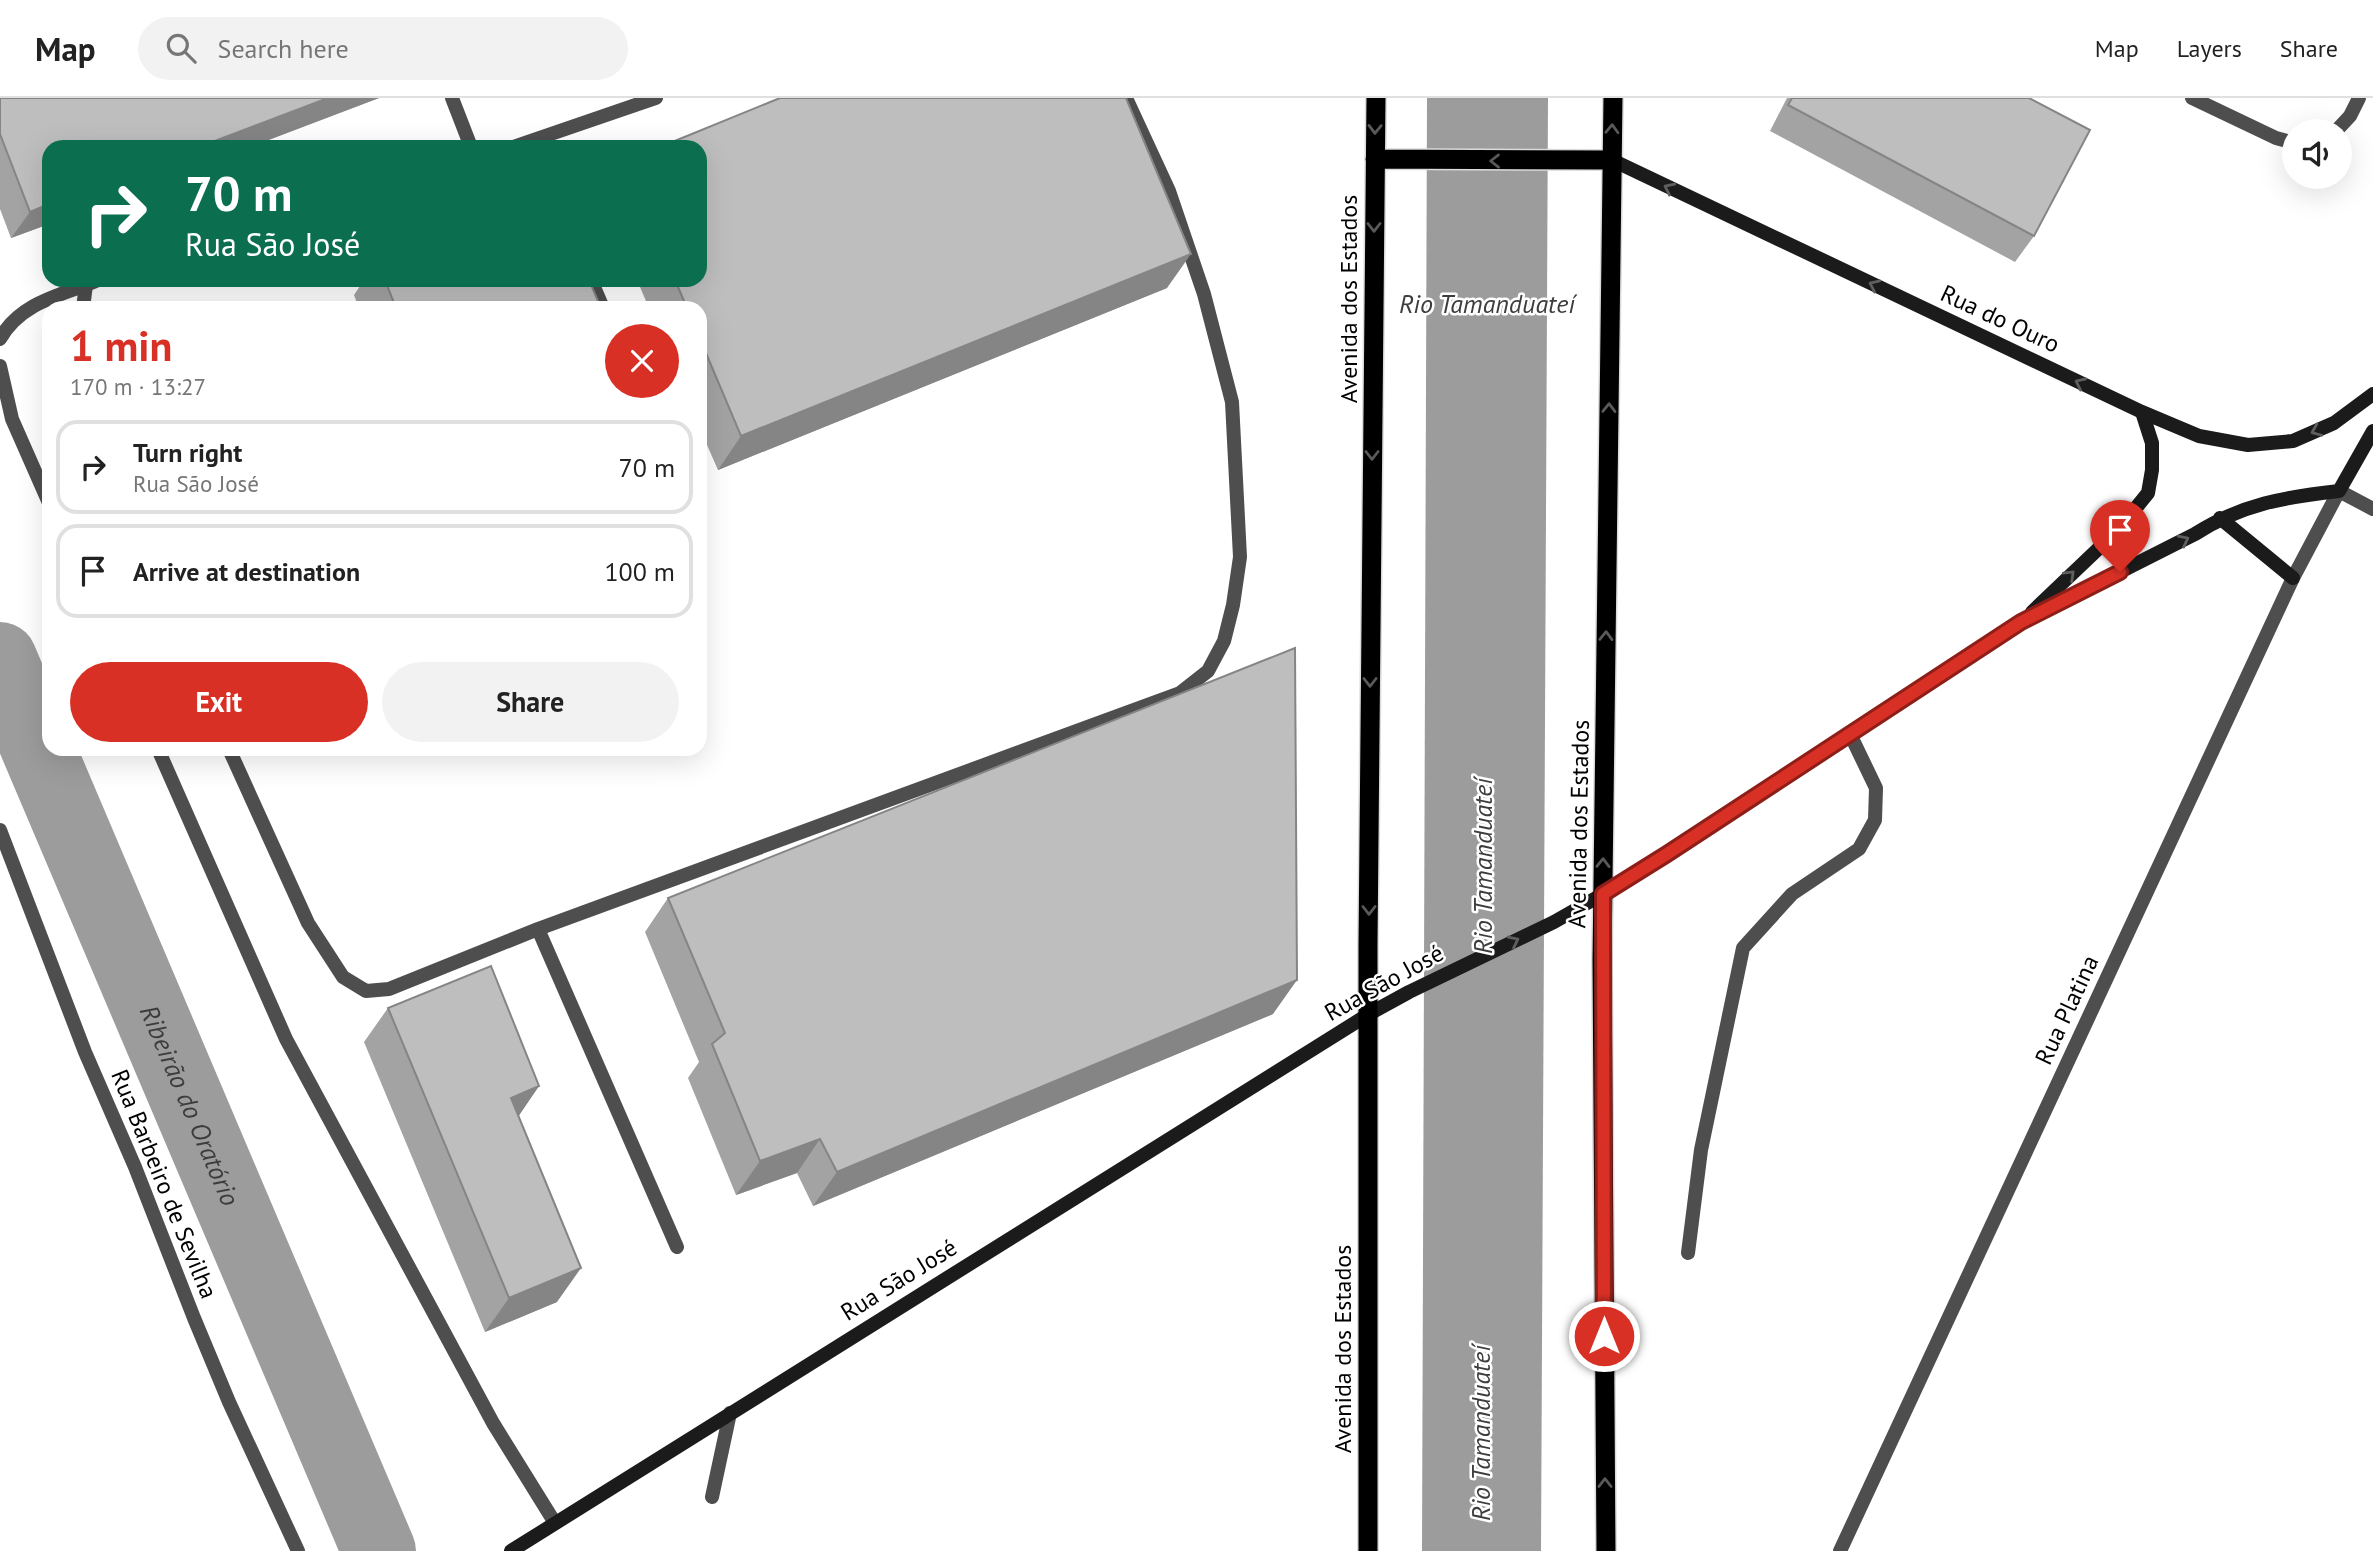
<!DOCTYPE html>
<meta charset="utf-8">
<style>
body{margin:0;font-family:"PT Sans",sans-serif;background:#f2f2f2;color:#222;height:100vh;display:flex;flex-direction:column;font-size:26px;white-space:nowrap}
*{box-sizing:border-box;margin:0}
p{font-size:23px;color:#767676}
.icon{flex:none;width:38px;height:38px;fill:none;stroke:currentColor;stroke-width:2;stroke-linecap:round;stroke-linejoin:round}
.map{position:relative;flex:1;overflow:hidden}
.side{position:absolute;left:42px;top:203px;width:665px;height:455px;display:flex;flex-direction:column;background:#fff;border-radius:21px;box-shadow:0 7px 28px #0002}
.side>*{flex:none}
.hud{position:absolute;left:42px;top:42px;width:665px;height:147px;border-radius:21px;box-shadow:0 7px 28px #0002;background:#0b6e4f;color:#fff;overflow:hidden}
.controls{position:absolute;left:2282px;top:21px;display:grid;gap:14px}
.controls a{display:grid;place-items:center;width:70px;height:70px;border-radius:50%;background:#fff;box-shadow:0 7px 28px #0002;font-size:35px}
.pin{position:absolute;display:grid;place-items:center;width:60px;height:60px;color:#fff;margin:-72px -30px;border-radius:50% 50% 50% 0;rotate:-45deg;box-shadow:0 0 7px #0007}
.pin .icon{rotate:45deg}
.me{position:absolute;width:77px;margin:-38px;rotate:0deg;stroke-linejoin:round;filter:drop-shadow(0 0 5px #0008)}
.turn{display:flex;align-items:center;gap:24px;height:147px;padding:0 28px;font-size:32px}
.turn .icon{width:91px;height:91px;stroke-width:2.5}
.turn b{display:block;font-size:49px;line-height:60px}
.round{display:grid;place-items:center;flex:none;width:74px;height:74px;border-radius:37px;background:#f2f2f2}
.head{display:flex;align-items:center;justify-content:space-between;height:119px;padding:0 28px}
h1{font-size:42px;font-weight:800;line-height:52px;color:#d93025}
.button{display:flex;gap:14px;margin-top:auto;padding:14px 28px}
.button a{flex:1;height:80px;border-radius:42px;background:#d93025;color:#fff;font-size:28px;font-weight:800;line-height:80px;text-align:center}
.button a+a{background:#f2f2f2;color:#222}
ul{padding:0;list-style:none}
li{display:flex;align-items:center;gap:21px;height:94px;margin:0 14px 10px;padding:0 14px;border:4px solid #e0e0e0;border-radius:21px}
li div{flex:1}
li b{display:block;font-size:26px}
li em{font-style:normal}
header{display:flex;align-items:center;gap:42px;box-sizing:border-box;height:98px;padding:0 35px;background:#fff;border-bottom:2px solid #e0e0e0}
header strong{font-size:33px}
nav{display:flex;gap:38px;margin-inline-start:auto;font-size:24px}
.search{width:490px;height:63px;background:#f2f2f2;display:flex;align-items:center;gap:18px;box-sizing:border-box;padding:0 24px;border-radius:38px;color:#767676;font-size:26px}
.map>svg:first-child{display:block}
.water{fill:#9c9c9c}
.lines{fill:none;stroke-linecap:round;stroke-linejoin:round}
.river{stroke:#9c9c9c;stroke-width:74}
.trunk-casing{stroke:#dbdbdb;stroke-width:22}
.service{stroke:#4e4e4e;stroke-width:14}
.minor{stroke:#4e4e4e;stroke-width:14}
.tertiary{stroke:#4e4e4e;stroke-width:14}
.secondary{stroke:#1b1b1b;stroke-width:14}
.trunk{stroke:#000;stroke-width:19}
.wall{fill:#a3a3a3}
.shaded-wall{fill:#858585}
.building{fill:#bebebe;stroke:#858585;stroke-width:2}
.oneway{stroke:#595959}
.oneway2{stroke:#5f5f5f}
.route-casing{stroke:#8d1f18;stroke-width:18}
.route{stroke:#d93025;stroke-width:12}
.labels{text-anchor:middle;stroke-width:5;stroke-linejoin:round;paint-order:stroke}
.street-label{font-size:24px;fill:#000;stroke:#fff}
.water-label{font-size:26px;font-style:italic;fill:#3d3d3d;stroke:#fff}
</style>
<header>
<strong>Map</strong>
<div class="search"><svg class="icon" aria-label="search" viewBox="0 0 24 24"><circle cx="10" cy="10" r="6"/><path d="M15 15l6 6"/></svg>Search here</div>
<nav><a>Map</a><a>Layers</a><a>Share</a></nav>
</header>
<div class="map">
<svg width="2373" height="1453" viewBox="0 0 2373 1453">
<rect width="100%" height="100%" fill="#fff"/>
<path class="water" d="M1427,0H1548L1541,1453H1422Z"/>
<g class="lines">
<path class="river" id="s1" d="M0,561L379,1453"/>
<g class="trunk-casing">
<path id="trunk" d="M1375,61L1612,62
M1368,1453V847L1376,0
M1606,1453L1602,862L1613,0"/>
</g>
<path class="service" d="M452,0L471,49
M2192,0L2276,40L2294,45
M2336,33L2350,18L2359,0
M513,49L656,0
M591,182L603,210
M83,210L86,187L98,182
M0,241C18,208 53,199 86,187
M0,268L12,321L49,405
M158,651L286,941L493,1325L555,1425
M229,651L308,825L343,879L366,893L389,891L538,831L1180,595L1208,573L1224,543L1233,507L1240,459L1232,304L1204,196L1169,93L1126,0
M538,831L677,1149
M1688,1155L1701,1052L1743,850L1792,796L1859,751L1875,722L1876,690L1850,636
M712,1399L730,1315"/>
<path class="minor" d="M0,732L85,954L135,1069L194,1220L229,1304L298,1453
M1840,1453L2293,480L2339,393"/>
<path class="tertiary" d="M2339,393L2373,411"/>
<path class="secondary" d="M1612,62L2142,314L2199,338L2248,347L2293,343L2334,325L2373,296
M2220,420L2293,480
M2032,514L2118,432L2148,395L2152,372V345L2142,314
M511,1453L1369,916L1409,894L1554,824L1603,796L1667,756L2021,524L2195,436C2242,406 2285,399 2339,393L2373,333"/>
<use href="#trunk" class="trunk"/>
</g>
<path class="wall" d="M0,0H379L250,49H49V126L11,140L0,111Z
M1787,0H2029L2034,138L2015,164L1770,33Z
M364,182H589L601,210H359L354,197Z
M637,182H700L1167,190L718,372L700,331V210H649Z
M668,800L1273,916L813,1108L797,1075L736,1097L688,980L699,964L645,834Z
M388,910L539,988L518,1018L557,1204L485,1234L364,944Z"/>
<path class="shaded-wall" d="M328,0H379L250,49H199Z
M49,106V126L11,140L30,114Z
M1191,156L1167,190L718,372L741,338Z
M1297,882L1273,916L813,1108L837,1074Z
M539,988L516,1022L511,1000Z
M820,1041L797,1075L736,1097L760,1063Z
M581,1170L557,1204L485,1234L509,1200Z"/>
<path class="building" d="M0,0H328L199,49H49V106L30,114L0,36Z
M780,0H1126L1191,156L741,338L700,241V210H687L675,182H700V49H660Z
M1792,0H2029L2090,32L2034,138L1788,7Z
M385,182H589L601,210H396Z
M1295,550L1297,882L837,1074L820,1041L760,1063L712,946L725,935L668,800Z
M491,868L539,988L511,1000L581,1170L509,1200L388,910Z"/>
<defs><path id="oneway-chevron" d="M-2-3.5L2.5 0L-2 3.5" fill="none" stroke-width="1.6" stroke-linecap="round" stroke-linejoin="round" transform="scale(1.75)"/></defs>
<g class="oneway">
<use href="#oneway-chevron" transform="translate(1375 31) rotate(91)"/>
<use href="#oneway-chevron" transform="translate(1612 31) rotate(-88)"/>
<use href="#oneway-chevron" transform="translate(1495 63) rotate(-180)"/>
<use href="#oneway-chevron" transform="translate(1374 129) rotate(90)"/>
<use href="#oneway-chevron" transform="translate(1609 310) rotate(-89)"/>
<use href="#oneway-chevron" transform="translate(1372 357) rotate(90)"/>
<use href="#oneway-chevron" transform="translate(1606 538) rotate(-89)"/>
<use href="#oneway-chevron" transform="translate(1370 584) rotate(90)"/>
<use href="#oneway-chevron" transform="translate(1603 765) rotate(-89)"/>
<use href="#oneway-chevron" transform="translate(1369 812) rotate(90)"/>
<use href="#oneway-chevron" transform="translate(1605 1385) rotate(-90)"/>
</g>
<g class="oneway2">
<use href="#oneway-chevron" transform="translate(1669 90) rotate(-154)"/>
<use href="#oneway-chevron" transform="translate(1874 187) rotate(-155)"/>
<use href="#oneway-chevron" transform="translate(2080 285) rotate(-155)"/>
<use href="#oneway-chevron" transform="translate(2316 333) rotate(157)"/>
<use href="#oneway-chevron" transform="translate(2184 442) rotate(-27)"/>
<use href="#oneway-chevron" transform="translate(2070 477) rotate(-44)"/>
<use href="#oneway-chevron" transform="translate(1514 843) rotate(-26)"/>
</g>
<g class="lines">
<g class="route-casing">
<path id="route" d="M1604,1238L1603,796L1667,756L2021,524L2120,474"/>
</g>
<use href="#route" class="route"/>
</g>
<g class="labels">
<g class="street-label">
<text transform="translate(1349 201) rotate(-90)" y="8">Avenida dos Estados</text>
<text transform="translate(2000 221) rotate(25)" y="8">Rua do Ouro</text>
<text transform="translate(1579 726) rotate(-89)" y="8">Avenida dos Estados</text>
<text transform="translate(1384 885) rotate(-29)" y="8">Rua São José</text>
<text transform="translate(2067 912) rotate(-65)" y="8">Rua Platina</text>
<text transform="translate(164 1086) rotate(68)" y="8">Rua Barbeiro de Sevilha</text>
<text transform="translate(899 1182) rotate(-32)" y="8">Rua São José</text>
<text transform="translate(1343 1251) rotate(-90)" y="8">Avenida dos Estados</text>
</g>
<g class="water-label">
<text x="1487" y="215">Rio Tamanduateí</text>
<text transform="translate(1483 768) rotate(-90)" y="9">Rio Tamanduateí</text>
<text dy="9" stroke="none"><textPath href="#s1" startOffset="485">Ribeirão do Oratório</textPath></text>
<text transform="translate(1481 1335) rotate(-90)" y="9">Rio Tamanduateí</text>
</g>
</g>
</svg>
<div class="controls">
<a><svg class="icon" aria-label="sound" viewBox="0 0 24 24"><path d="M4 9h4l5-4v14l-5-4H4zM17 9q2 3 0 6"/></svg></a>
</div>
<div class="pin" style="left:2120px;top:474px;background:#d93025"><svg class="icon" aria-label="arrive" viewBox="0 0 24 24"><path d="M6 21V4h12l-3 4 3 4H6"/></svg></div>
<svg class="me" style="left:1604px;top:1238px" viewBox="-20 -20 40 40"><circle r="17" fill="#d93025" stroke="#fff" stroke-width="3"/><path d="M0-11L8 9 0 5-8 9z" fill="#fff"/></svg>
<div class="hud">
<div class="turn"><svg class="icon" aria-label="right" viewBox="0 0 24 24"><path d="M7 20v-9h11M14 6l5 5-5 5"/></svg><div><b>70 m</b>Rua São José</div></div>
</div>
<section class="side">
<div class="head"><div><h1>1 min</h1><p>170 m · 13:27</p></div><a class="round" style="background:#d93025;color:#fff"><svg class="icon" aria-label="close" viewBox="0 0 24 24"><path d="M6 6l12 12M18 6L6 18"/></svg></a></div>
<ul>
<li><svg class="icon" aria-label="right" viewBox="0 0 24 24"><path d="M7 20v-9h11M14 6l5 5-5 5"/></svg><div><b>Turn right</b><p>Rua São José</p></div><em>70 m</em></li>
<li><svg class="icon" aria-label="arrive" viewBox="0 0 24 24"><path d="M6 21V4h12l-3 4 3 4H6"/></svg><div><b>Arrive at destination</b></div><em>100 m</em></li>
</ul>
<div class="button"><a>Exit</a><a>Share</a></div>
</section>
</div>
